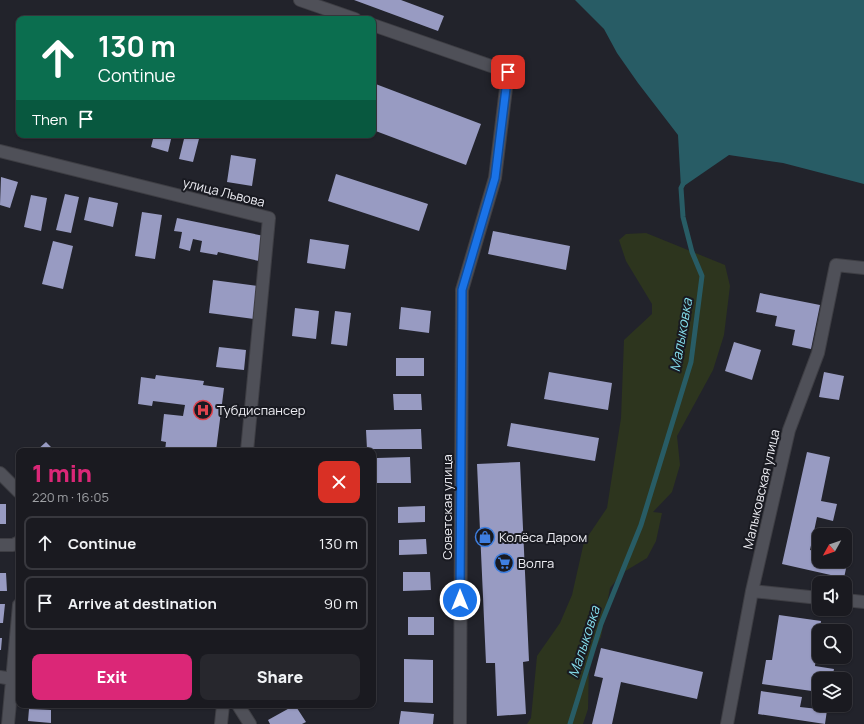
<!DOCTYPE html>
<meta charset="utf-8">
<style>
body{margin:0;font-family:Manrope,sans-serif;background:#27272d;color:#f1f3f6;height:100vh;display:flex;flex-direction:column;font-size:15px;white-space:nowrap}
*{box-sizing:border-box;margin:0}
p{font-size:13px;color:#9fa1a5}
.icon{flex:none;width:22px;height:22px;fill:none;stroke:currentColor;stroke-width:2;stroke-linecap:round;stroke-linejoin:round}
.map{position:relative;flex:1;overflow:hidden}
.panel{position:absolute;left:16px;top:448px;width:360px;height:260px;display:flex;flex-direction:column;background:#1a1a20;border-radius:8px;box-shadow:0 1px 3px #0004,0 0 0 1px #38383e}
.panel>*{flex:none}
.guide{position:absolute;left:16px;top:16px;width:360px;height:122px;border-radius:8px;box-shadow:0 1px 3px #0004,0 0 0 1px #38383e;background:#0b6e4f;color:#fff;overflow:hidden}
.needle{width:26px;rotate:230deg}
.buttons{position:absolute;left:812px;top:528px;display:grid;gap:8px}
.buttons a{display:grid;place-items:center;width:40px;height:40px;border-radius:8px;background:#1a1a20;box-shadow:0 1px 3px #0004,0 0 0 1px #38383e;font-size:20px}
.pin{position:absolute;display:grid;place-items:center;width:34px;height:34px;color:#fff;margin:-17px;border-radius:8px;box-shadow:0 2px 6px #0006}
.me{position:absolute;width:44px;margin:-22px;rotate:0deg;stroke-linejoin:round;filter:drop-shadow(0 0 3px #0008)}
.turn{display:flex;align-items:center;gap:14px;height:84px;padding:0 16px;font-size:18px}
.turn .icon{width:52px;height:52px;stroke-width:2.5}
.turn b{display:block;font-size:28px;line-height:34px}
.then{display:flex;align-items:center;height:38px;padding:0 16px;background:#0003;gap:8px;font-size:15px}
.round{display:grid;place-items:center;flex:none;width:42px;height:42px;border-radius:8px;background:#27272d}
.summary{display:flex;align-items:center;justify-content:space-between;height:68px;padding:0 16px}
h1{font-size:24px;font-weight:800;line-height:30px;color:#db2777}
.action{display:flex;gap:8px;margin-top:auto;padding:8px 16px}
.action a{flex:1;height:46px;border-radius:8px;background:#db2777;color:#fff;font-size:16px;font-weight:800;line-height:46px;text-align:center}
.action a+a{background:#27272d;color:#f1f3f6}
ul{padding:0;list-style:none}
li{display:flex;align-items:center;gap:12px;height:54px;margin:0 8px 6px;padding:0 8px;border:2px solid #38383e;border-radius:8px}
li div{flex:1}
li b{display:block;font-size:15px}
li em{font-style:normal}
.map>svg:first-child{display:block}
.green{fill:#2d351e}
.water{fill:#285c65}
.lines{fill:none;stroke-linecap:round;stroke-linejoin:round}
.stream{stroke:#285c65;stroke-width:5}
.building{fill:#989bc2}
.minor-casing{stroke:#3e3e44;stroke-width:14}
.minor{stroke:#4f5058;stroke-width:12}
.route-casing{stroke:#114b97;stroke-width:10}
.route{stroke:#1a73e8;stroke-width:7}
.labels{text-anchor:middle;stroke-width:4;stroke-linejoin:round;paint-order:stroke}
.street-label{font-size:13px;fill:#eeeef4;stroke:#191a21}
.poi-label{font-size:13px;fill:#eeeef4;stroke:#191a21;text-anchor:start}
.water-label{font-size:14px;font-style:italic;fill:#84dceb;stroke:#191a21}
</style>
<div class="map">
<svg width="864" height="724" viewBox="0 0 864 724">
<rect width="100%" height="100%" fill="#22232b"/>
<path class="green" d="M646,233L725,265L730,286L724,335L713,370L677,436L680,465L672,492L653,512L662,513L656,541L647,558L622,573L610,588L601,637L589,662L588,709L583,724H527L531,718L537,656L560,623L572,595L584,542L607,508L621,418L624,340L652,314V304L626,261L619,240L626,234Z"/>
<path class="water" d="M575,0H864V184L783,163L729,155L681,188L678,135L638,83L617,53L604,29Z"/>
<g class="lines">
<path class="stream" d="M570,724L601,624L641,525L691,362L702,276L692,252L683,217L681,188L683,184"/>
</g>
<path class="building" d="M354,0H401L444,16L438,31Z
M373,83L481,124L466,165L373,130Z
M102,135H113L112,138Z
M154,135H172L168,152L151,147Z
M185,135H200L193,162L179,159Z
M231,155L256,159L252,186L227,182Z
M336,174L428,204L419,231L328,201Z
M1,177L18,182L10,208L0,205Z
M65,194L79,197L71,233L56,230Z
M31,195L47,198L41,231L24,227Z
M89,197L118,203L113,227L84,220Z
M142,212L162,215L155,259L135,256Z
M177,218L264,236L259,261L218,252L217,255L200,252L202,241L193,239L190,251L179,248L182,232L174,231Z
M493,231L570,246L566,270L488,254Z
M310,239L349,245L345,269L307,263Z
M53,241L73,246L63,289L42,284Z
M213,280L258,286L254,319L209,313Z
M760,293L820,305L811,349L792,345L795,330L775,326L777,316L756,312Z
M401,307L431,311L429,333L399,329Z
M295,308L319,311L316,339L292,336Z
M335,311L351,313L347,346L331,344Z
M734,342L761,350L752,380L725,371Z
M219,347L246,350L244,370L216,367Z
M396,358H424V376H396Z
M549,372L612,383L608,410L544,399Z
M824,372L844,376L839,400L819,397Z
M156,375L204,381L203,385L224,388L216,451H165L166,442L161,441L164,414L183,416L185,405L153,401L152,406L138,404L141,377L155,379Z
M393,394H421L422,410H394Z
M511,423L599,438L595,461L507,446Z
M421,429L422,449H367L366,430Z
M46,442L55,451H36Z
M807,452L830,457L821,501L837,504L833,521L817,517L810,550L819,552V561H841V563L847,564L844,578L782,564Z
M410,457L411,483H377V458Z
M520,462L529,661L523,662L526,714L497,716L495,663H486L477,464Z
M0,504H6V524H0Z
M425,506V522L398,523V507Z
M426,539L427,554L399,555V540Z
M403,572H430L431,590L403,591Z
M0,573H6L7,591H0Z
M0,604H5L3,623H0Z
M779,615L821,621L815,666L834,669L832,679H819V692L762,684L766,660H772Z
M408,617H434V635H408Z
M0,638H2L1,650H0Z
M601,648L703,672L697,699L621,682L612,724H592L603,678L594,676Z
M404,659L433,660V703L404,702Z
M761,691L802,697L800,707L827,710L825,724L758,714Z
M295,705L306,722L302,724H270L268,720Z
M29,709L51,710V723L28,721Z
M401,711L434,714L433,724H399Z"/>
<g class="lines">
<g class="minor-casing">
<path id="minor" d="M300,0L355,19
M373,25L508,72L495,178L462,290L460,724
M0,151L269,218L247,451
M0,473L19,492
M0,545H13L19,542
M752,591L819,598
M845,600L864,602
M0,677L12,679
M238,705L250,724
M8,724L19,605
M221,724L223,705
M727,724L752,591L789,430L818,353L836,265L864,268"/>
</g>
<use href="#minor" class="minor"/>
</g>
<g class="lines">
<g class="route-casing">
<path id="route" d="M460,600L462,290L495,178L508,72"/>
</g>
<use href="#route" class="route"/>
</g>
<defs>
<g id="hospital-ring" transform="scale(1)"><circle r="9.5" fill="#191a21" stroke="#e0444e" stroke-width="1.5"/><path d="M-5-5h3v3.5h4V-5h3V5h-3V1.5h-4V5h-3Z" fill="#e0444e"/></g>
<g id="shop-ring" transform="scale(1)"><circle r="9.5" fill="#191a21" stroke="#3f7fe0" stroke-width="1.5"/><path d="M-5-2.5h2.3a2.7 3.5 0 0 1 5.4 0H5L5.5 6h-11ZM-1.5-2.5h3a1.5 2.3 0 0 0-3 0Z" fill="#3f7fe0"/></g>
<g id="supermarket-ring" transform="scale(1)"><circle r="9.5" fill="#191a21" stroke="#3f7fe0" stroke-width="1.5"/><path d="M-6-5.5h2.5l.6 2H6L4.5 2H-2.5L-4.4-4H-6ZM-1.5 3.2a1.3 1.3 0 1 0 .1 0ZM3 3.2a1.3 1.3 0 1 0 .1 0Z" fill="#3f7fe0"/></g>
</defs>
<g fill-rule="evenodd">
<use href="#hospital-ring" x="203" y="410"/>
<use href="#shop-ring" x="485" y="537"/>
<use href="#supermarket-ring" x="504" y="563"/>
</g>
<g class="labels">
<g class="street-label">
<text transform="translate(224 192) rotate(14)" y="5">улица Львова</text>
<text transform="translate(761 489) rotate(-77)" y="5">Малыковская улица</text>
<text transform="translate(447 507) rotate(-90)" y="5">Советская улица</text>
</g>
<g class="poi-label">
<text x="217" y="415">Тубдиспансер</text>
<text x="499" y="542">Колёса Даром</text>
<text x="518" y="568">Волга</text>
</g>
<g class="water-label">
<text transform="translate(681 335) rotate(-80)" y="5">Малыковка</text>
<text transform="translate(584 642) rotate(-72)" y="5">Малыковка</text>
</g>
</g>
</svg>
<div class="buttons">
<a><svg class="needle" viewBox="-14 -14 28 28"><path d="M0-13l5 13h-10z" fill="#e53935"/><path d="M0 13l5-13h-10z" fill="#9fa1a5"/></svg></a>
<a><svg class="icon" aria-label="sound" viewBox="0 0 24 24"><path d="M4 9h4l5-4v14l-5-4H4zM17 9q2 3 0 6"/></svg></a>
<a><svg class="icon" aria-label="search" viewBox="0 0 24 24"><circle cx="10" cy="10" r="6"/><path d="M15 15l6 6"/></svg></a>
<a><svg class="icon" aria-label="layers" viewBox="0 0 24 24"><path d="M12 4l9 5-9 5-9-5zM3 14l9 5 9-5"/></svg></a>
</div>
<div class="pin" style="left:508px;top:72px;background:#d93025"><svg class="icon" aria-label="arrive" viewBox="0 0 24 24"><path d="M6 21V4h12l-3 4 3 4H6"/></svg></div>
<svg class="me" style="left:460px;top:600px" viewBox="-20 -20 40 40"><circle r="17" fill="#1a73e8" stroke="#fff" stroke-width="3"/><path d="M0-11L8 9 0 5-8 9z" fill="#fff"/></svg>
<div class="guide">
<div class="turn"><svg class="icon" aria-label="ahead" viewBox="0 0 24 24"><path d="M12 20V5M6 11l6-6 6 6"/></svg><div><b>130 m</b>Continue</div></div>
<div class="then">Then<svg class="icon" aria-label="arrive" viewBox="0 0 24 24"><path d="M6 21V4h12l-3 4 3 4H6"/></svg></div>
</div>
<section class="panel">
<div class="summary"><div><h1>1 min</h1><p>220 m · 16:05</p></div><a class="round" style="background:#d93025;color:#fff"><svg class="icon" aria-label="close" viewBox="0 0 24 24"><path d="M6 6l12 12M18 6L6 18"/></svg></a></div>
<ul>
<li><svg class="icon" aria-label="ahead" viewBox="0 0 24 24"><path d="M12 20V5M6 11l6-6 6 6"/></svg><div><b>Continue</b></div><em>130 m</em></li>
<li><svg class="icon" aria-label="arrive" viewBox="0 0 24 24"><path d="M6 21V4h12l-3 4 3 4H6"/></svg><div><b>Arrive at destination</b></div><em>90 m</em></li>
</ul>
<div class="action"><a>Exit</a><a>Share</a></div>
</section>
</div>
